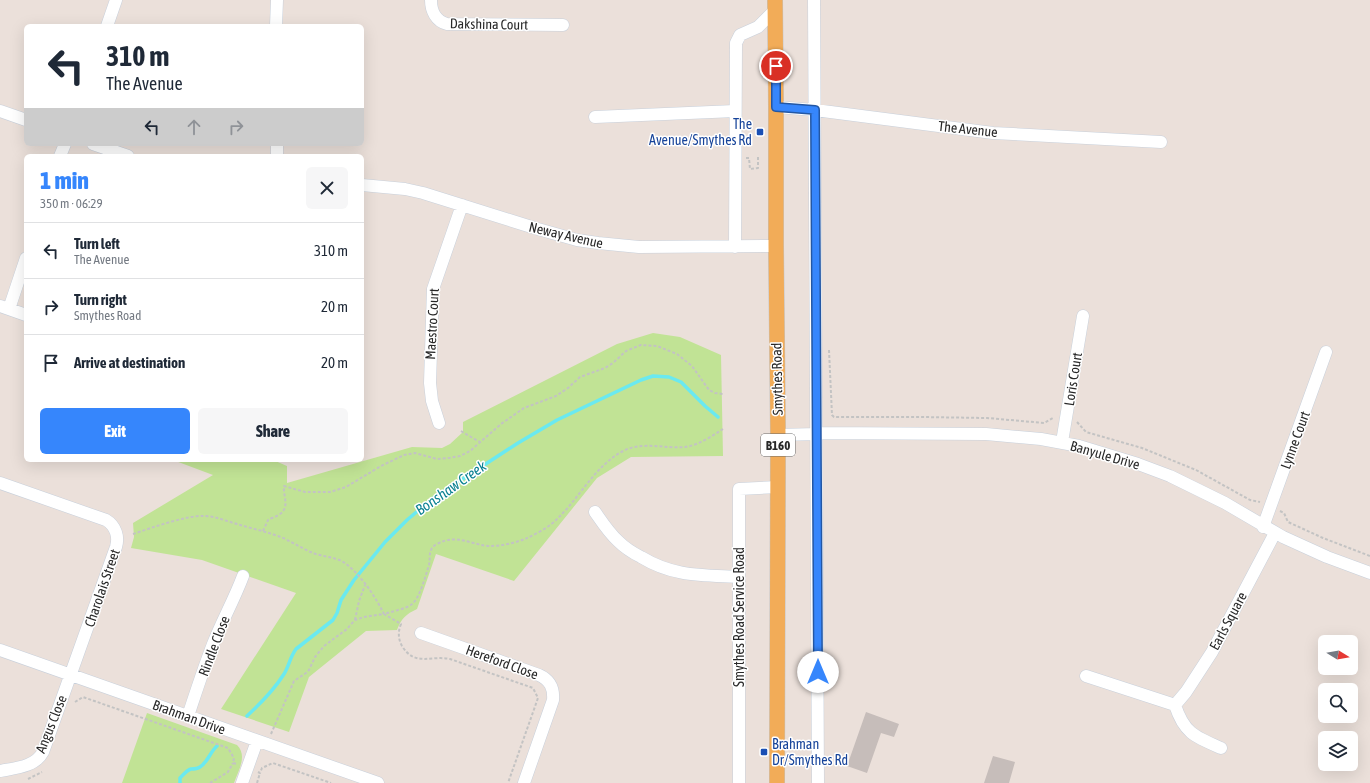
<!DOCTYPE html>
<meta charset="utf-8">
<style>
body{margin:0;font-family:"Asap Condensed",sans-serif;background:#f6f6f7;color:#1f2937;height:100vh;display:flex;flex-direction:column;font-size:15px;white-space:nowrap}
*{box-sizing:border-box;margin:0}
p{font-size:13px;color:#747a83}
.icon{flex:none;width:22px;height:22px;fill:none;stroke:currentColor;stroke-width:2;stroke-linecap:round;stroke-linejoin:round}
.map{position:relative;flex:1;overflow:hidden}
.drawer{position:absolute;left:24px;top:154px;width:340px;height:308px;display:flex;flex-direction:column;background:#fff;border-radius:6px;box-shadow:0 4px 16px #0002}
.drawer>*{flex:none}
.banner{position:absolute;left:24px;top:24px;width:340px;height:122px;border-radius:6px;box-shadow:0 4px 16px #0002;background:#fff;color:#1f2937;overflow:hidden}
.needle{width:26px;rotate:101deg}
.tools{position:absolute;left:1318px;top:635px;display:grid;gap:8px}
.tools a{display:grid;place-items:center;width:40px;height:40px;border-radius:6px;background:#fff;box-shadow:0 4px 16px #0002;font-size:20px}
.pin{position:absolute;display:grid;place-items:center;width:34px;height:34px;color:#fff;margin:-17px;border:2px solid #fff;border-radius:50%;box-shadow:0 1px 4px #0007}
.me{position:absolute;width:44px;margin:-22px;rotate:0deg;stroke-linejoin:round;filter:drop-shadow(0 0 3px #0008)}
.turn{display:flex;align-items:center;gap:14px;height:84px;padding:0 16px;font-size:18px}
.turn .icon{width:52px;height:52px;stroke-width:2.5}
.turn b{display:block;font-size:28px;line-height:34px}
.lanes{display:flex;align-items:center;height:38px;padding:0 16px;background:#0003;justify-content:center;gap:20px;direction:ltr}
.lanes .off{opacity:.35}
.round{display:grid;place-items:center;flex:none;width:42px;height:42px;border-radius:6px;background:#f6f6f7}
.overview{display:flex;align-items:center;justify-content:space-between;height:68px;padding:0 16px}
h1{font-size:24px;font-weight:800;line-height:30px;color:#3686fc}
.action{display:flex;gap:8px;margin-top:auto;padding:8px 16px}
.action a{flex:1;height:46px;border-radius:6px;background:#3686fc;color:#fff;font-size:16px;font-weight:800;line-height:46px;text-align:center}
.action a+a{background:#f6f6f7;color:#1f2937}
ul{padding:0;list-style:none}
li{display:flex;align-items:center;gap:12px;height:56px;padding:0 16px;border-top:1px solid #e0e1e3}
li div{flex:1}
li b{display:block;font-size:15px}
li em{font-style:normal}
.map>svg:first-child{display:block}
.green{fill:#c1e395}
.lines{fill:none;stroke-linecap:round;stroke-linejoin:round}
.stream{stroke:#6ae9f0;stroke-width:3.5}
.building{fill:#c6bdba}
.minor-casing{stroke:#c8d0db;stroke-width:13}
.major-casing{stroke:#c3c3c3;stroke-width:16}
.path{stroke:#c3c3c3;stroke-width:2;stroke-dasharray:3 2;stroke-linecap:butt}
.minor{stroke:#fff;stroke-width:12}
.major{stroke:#f2ac58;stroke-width:15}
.route-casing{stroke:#2357a4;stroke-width:10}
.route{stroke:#3686fc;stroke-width:7}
.transit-dot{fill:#1a4fb4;stroke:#fff;stroke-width:1.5}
.labels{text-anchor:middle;stroke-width:3;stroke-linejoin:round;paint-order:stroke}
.shield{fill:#fff;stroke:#686868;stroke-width:1}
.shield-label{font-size:13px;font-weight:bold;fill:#282828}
.street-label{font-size:14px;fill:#282828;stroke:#fff}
.transit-label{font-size:14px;fill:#164399;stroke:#fff;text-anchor:end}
.water-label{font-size:15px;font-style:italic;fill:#0c8292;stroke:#fff}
</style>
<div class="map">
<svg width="1370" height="783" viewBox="0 0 1370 783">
<rect width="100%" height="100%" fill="#ebe0da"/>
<path class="green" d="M653,333L680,337L721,355L723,456L631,457L597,478L514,581L436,554L417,609C406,614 401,619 397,630L366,631L309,677L289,732L221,709L296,593L202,560L131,548L134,537L133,523L213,475L173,460H273L287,466V483L412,447L442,448L450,444L463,432V422L617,344Z
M147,713L237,745C248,756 238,771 234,783H122Z"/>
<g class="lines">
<path class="stream" d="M247,716C260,704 274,690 284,674C289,666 290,657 296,649L333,620L337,613L341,600L354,580L385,542L407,520L432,499L518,443L557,420L641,380L653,376L669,377L681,382L705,406L718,417
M180,783V778C183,775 187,770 191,769C194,769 197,769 200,767C208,762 210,752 217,746"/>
</g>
<path class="building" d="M866,712L899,724L894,737L881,733L867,773L847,766Z
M993,756L1015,762L1009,783H984Z"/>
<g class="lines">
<g class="minor-casing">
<path id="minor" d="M431,0C431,11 436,21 447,24L563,25
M814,0L818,783
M107,26L116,0
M276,26L277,0
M776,107L815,110L993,133L1161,142
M0,111L26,120
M595,117L735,111
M93,144L128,156
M277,144V156
M60,156L65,144
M362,185L405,189L423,193L538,229L577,240L598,243L639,247L776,246
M735,247L736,43L740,35L758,27L775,10
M0,306L26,315
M9,309L26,258
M439,423L432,401L430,383L433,289L462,205
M817,433L986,434L1041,439L1079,446L1138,464L1170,476L1225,503L1283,537L1327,557L1370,573
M778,435L817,434
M1062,442L1083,316
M0,483L106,520C116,526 119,537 116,547L43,752C35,767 15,768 0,771
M595,512C602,522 609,533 618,541C625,548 633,553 641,557C674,577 702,575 739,577
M1263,527L1326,352
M421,633L539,675C550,680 554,688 553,700L524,783
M0,650L378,783
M1086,676L1175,705L1186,692L1212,652L1275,533
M1175,705C1184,733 1195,737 1221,748
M188,716C196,692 204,667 213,644C222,621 234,600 243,576
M242,783L257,741
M739,783V489L778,487"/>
</g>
<g class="major-casing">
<path id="major" d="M775,0L776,107V246L778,435L777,783"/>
</g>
<path class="path" d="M746,158H749L750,169L758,168V156
M829,350L832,415L834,417H921L987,418L1044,423L1053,418
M1077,422L1086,432L1142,448L1196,470L1250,500L1260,502
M461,431L471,437L480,442
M1280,511L1284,513L1288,522L1323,538L1370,556
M263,531L268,520C271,518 276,517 280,514C290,507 283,496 284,486L305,492H330L346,487L381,466L404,455L415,453L437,459L449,458L460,456L470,451L501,424L524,408L556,396L568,388L580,377L605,368L613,363L626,351L641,345L657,346L677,354L692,366L709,390L715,393L723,394
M133,534C151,528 187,515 204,516C215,516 226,521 237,524C250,528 264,531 278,536C289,540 301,548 313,553C324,557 336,557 345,563C361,575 375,596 384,614C393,611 406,609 412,604C420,598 426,574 429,565C431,557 427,549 437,544C457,533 470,545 490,546C501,546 514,543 525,539C536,534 550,527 558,518C580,497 595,466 623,451C642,441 665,449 685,447C699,445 712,436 723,429
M355,620L359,601L365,585
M75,702L83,697L228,748L234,758L233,763L237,764
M271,734L294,681L306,673L309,670L315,657L324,646L347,629L355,620L364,617L384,614L401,624C398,631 398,639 402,646C415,667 431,655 450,659L533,688L538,698L508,783
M258,772L260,773L262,768L273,763L331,783
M28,779L42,772
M210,783L228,772L233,763
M257,783L260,773"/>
<use href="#minor" class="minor"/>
<use href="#major" class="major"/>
</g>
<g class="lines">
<g class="route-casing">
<path id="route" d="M776,66V107L815,110L818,672"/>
</g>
<use href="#route" class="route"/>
</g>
<g class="transit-dot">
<rect x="756" y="128" width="8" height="8" rx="2"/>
<rect x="760" y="748" width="8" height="8" rx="2"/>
</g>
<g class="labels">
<rect class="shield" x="761" y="434" width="34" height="22" rx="3"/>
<g class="shield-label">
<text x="778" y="450">B160</text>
</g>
<g class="street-label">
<text transform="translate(489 24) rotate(1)" y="5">Dakshina Court</text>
<text transform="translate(968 129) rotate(6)" y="5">The Avenue</text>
<text transform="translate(566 235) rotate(13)" y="5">Neway Avenue</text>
<text transform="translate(432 324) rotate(-87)" y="5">Maestro Court</text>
<text transform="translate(777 379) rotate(-91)" y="5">Smythes Road</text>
<text transform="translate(1073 379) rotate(-81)" y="5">Loris Court</text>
<text transform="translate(1295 440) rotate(-70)" y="5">Lynne Court</text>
<text transform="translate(1105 455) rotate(16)" y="5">Banyule Drive</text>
<text transform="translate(102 588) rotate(-71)" y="5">Charolais Street</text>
<text transform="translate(739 617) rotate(-90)" y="5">Smythes Road Service Road</text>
<text transform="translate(1228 621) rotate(-62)" y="5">Earls Square</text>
<text transform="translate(214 646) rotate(-69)" y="5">Rindle Close</text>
<text transform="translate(502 662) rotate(20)" y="5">Hereford Close</text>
<text transform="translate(189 717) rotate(20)" y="5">Brahman Drive</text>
<text transform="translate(51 724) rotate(-68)" y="5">Angus Close</text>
</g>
<g class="transit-label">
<text x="752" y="129">The<tspan x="752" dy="16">Avenue/Smythes Rd</tspan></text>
<text x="772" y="749" text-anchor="start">Brahman<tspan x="772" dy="16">Dr/Smythes Rd</tspan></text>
</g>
<g class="water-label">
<text transform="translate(451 488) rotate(-35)" y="5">Bonshaw Creek</text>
</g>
</g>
</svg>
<div class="tools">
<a><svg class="needle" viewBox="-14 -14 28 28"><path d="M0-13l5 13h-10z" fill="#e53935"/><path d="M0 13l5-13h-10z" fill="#747a83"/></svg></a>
<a><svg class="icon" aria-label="search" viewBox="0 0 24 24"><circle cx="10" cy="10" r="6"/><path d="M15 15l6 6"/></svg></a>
<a><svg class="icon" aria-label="layers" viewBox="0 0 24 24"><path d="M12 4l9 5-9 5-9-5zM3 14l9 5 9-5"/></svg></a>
</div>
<div class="pin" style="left:776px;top:66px;background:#d93025"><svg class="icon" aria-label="arrive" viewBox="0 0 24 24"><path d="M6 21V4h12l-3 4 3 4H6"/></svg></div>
<svg class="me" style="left:818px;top:672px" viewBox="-20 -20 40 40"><circle r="19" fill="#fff"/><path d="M0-13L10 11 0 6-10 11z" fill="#3686fc"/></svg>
<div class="banner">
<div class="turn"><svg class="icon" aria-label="left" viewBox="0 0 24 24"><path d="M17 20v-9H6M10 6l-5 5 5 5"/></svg><div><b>310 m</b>The Avenue</div></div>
<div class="lanes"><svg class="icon" aria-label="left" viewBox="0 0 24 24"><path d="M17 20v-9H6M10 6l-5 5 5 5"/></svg><svg class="icon off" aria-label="ahead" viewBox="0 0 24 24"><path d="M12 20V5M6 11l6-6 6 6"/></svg><svg class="icon off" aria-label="right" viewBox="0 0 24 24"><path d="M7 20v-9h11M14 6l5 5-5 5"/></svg></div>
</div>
<section class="drawer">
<div class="overview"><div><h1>1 min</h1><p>350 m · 06:29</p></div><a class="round"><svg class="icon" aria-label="close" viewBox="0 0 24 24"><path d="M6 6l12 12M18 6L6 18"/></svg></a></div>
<ul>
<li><svg class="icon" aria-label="left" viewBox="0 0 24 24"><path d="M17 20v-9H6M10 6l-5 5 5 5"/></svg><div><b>Turn left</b><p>The Avenue</p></div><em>310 m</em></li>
<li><svg class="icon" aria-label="right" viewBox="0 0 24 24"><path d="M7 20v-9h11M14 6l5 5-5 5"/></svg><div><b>Turn right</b><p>Smythes Road</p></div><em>20 m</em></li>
<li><svg class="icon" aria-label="arrive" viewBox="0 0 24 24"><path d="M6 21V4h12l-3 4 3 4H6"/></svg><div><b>Arrive at destination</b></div><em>20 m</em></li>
</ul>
<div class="action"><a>Exit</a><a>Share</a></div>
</section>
</div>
